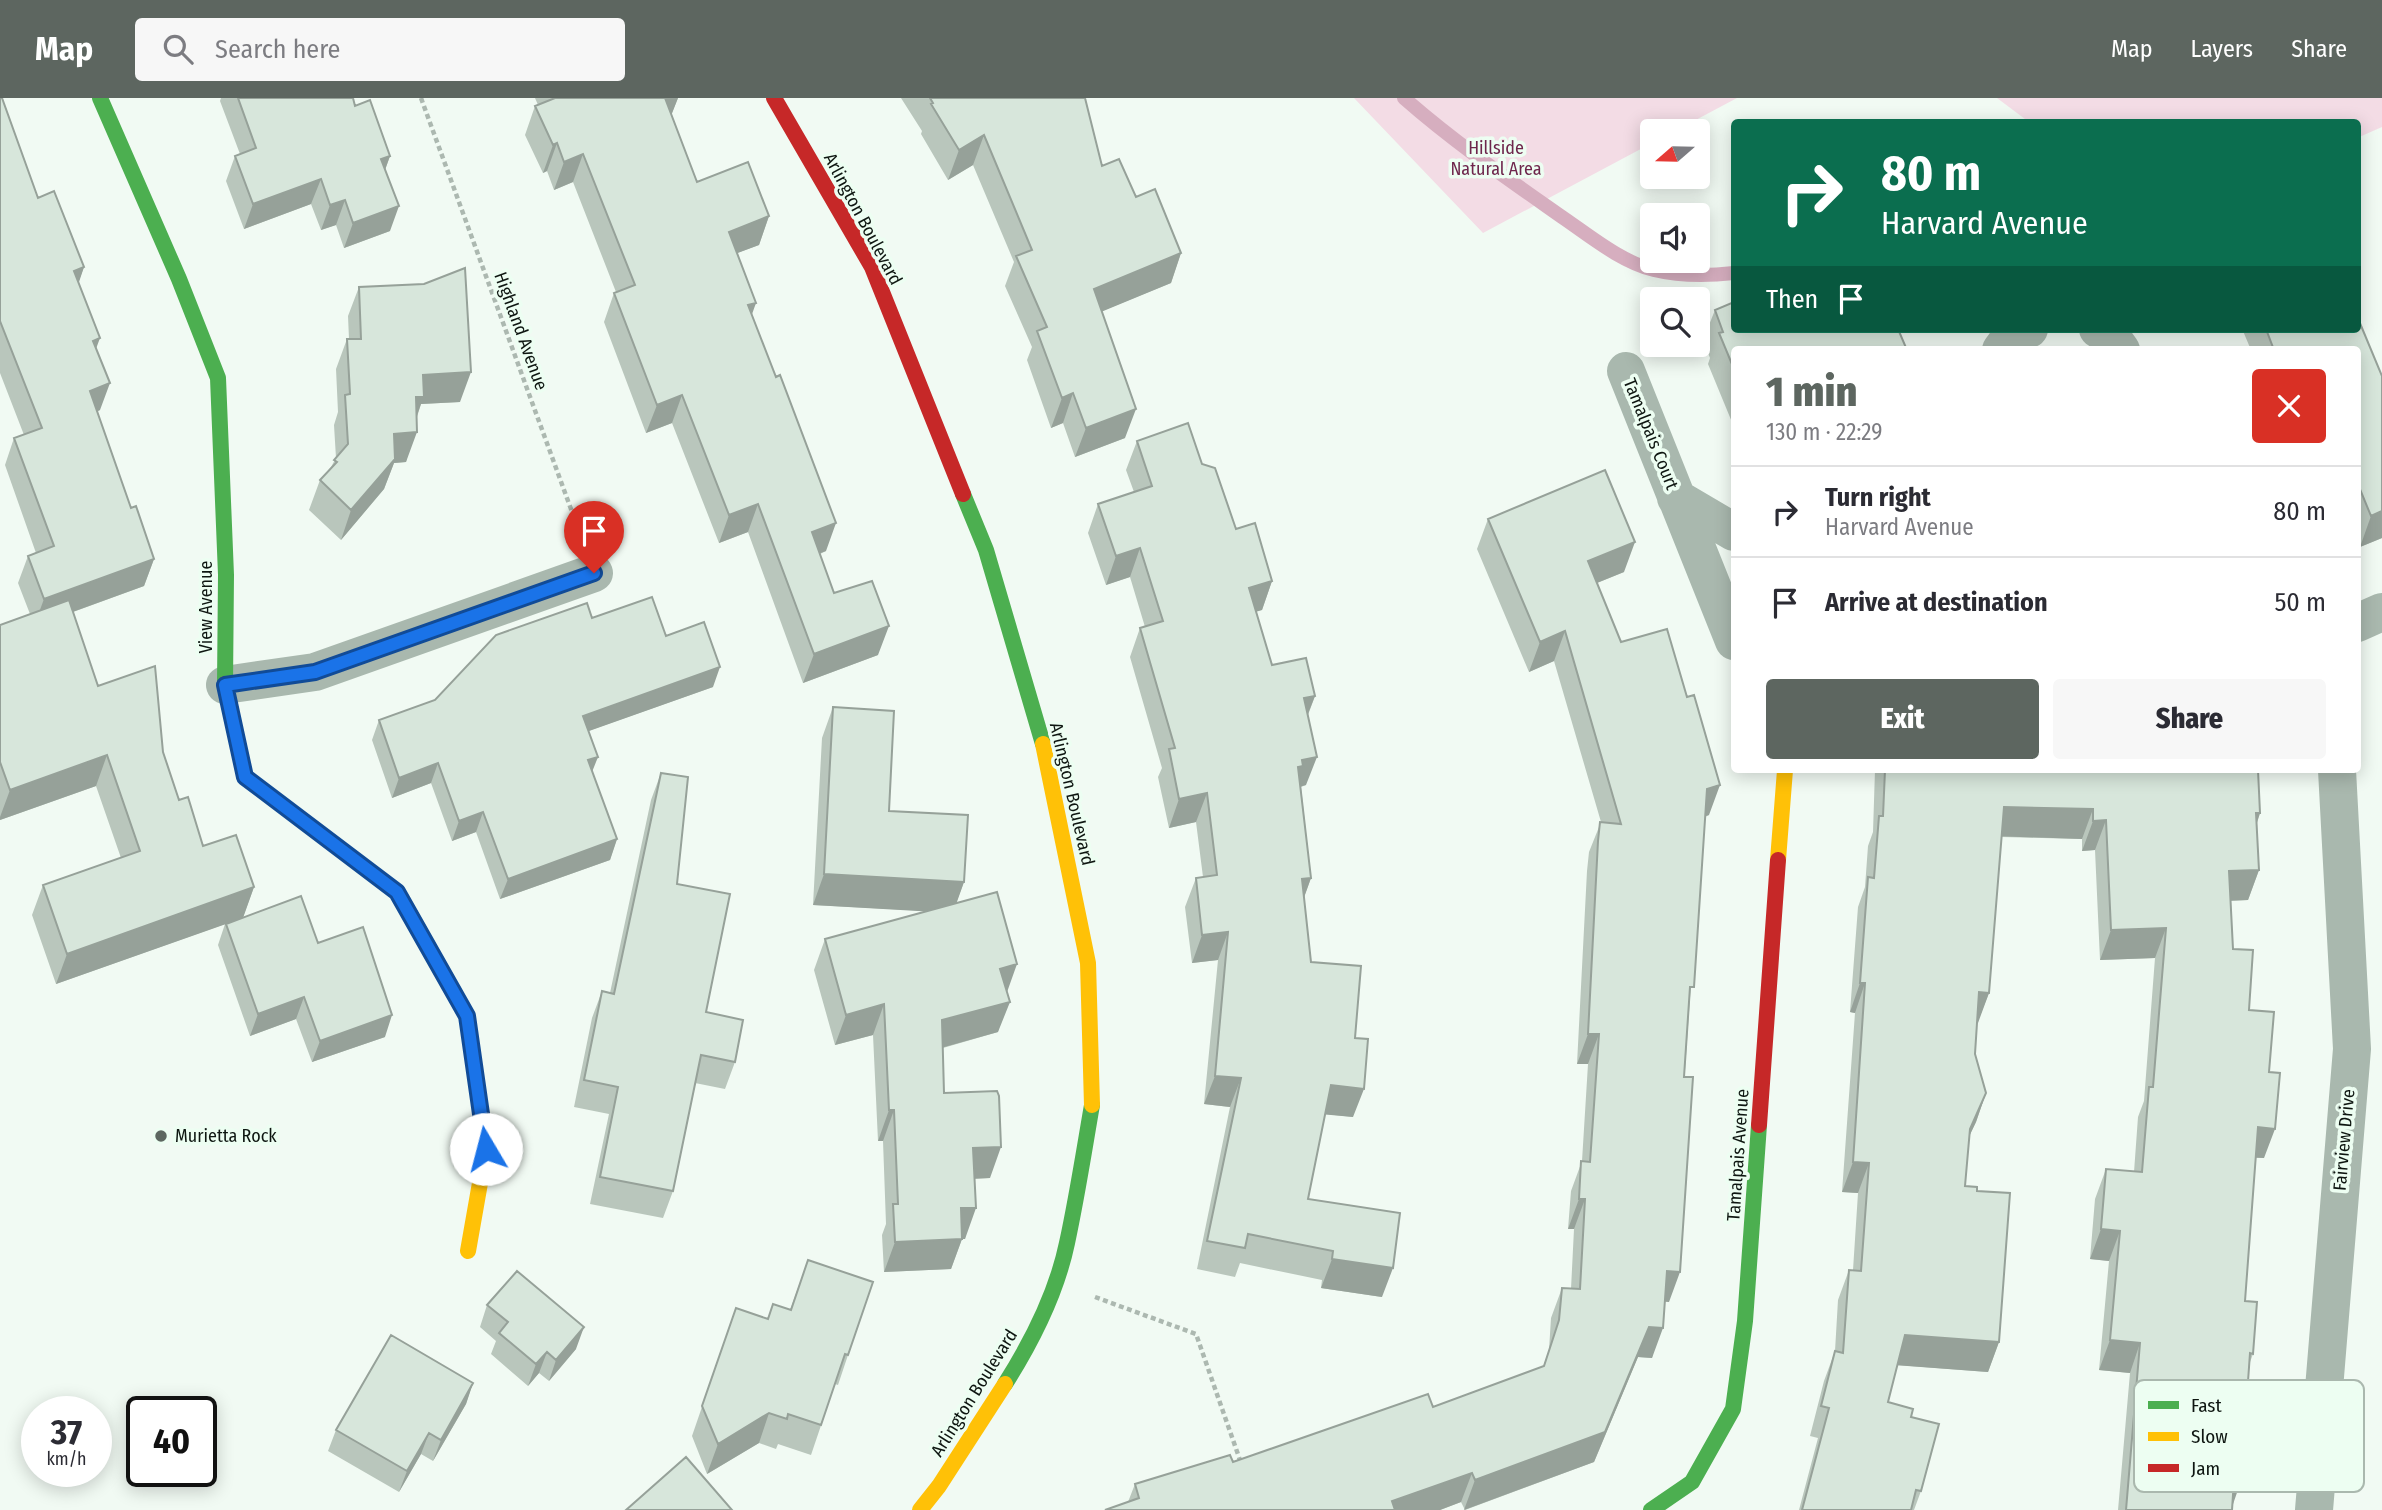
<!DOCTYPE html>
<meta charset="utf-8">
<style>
body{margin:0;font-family:"Fira Sans Condensed",sans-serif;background:#f7f7f7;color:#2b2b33;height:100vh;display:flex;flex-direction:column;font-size:26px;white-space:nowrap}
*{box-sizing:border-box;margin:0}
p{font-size:23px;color:#7c7c81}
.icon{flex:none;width:38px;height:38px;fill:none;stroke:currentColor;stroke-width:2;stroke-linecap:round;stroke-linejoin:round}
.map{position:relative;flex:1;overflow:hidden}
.sheet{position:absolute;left:1731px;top:248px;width:630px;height:427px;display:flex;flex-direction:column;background:#fff;border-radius:7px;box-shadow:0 4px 18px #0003}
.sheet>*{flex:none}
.top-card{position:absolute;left:1731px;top:21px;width:630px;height:214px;border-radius:7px;box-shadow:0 4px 18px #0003;background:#0b6e4f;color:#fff;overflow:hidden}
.needle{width:46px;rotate:250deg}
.buttons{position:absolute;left:1640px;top:21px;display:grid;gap:14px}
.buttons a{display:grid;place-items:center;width:70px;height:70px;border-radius:7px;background:#fff;box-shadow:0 4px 18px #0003;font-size:35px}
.speed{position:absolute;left:21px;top:1298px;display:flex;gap:14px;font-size:35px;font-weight:700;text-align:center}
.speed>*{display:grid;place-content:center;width:91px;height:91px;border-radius:50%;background:#fff;box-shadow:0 4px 18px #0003;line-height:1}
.speed small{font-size:18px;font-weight:400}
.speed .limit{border:4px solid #111;border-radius:10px;background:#fff;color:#111}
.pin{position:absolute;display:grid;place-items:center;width:60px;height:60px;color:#fff;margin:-72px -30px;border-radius:50% 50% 50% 0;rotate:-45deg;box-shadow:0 0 7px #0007}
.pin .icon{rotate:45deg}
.me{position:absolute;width:77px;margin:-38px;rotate:352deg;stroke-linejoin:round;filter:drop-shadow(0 0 5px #0008)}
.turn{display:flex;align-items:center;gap:24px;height:147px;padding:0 35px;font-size:32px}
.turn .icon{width:91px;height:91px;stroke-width:2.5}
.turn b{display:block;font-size:49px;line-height:60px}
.then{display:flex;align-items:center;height:66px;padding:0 35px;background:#0003;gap:14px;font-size:26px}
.round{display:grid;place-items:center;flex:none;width:74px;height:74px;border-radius:7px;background:#f7f7f7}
.summary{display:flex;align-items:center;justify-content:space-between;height:119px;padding:0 35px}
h1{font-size:42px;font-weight:800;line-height:52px;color:#5d6660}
.action{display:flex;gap:14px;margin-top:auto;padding:14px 35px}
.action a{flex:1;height:80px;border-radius:7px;background:#5d6660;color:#fff;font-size:28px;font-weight:800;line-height:80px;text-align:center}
.action a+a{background:#f7f7f7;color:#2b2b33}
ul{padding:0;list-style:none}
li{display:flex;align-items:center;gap:21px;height:91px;padding:0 35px;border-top:2px solid #e1e1e2}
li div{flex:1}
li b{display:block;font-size:26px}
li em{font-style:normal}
header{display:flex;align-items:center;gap:42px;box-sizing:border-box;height:98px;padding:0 35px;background:#5d6660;color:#fff}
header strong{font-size:33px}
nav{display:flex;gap:38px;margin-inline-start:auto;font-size:24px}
.search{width:490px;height:63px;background:#f7f7f7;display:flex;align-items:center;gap:18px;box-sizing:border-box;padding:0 24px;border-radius:7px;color:#7c7c81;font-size:26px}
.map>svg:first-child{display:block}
.green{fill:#f3dce5}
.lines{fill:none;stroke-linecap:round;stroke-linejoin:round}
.stream{stroke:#d6aebf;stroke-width:14}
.path{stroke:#acb8b0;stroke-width:4.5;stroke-dasharray:5 3.5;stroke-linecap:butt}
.street{stroke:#a9b8ae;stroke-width:38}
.fast{stroke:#4caf50;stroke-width:16}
.slow{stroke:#ffc107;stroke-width:16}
.jam{stroke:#c62828;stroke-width:16}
.wall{fill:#b9c6bc}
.shaded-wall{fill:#96a199}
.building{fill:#d7e6db;stroke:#96a199;stroke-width:2}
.route-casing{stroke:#114b97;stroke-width:18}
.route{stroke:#1a73e8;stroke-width:12}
.poi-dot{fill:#5d6660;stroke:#edfef2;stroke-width:2.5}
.labels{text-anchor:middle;stroke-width:7;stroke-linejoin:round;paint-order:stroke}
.park-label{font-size:18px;fill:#6e264c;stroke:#edfef2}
.street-label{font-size:18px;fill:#0e1611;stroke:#edfef2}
.poi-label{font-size:18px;fill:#0e1611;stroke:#edfef2;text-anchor:start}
.key{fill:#edfef2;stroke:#aab8ae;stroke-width:2}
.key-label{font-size:19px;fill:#0e1611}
</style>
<header>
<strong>Map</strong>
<div class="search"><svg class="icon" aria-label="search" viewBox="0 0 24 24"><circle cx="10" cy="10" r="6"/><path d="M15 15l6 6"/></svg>Search here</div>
<nav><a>Map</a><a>Layers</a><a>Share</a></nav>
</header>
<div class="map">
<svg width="2382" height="1412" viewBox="0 0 2382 1412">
<rect width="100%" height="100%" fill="#f1faf3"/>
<path class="green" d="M1354,0H1737L1675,33H1652V45L1483,135Z
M1997,0H2382V29L2357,40V24H2029Z"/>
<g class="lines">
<path class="stream" d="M1404,0C1454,44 1508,81 1562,119C1590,138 1621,164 1654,172C1679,178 1709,178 1734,175"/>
<path class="path" d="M421,0L579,433
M1095,1199L1196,1236L1241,1365"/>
<path class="street" d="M2098,231L2108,234L2121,252
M2001,252L2012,237L2029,231
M1626,273L1734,543
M1676,400L1734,434
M2357,525L2382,514
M225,587L315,574L594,475
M2314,1412L2352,951L2337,672"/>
<path class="fast" d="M100,0L179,181L218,280L226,477L225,586
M963,396L986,452L1043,646
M1005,1286C1031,1245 1057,1193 1067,1145C1077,1099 1084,1053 1092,1007
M1651,1412L1692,1384L1733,1311L1745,1223L1759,1027"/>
<path class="slow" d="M1043,646L1088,865L1092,1007
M1778,762L1785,672
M411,818L467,918L486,1051L468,1153
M920,1412L939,1388L1005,1286"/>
<path class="jam" d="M774,0L872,169L963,396
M225,586L245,679L397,794L411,818
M1759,1027L1778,762"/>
</g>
<path class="wall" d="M0,0L38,100L84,169L78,185L96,251L100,312L97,314L131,410L154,461L144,488L73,514L98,588L163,654L179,702L203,748L254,789L243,819L318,845L385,939L312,964L296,921L250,938L218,847L225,826L56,886L32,817L43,787L121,760L96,688L0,722V527L30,516L18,485L28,458L36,455L5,367L14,340L24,337L0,275Z
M221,0H353L355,8L390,58L385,72L390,133L344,150L336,127L321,132L311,106L244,131L226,83L235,58L240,56L220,3Z
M535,0H678L671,17L697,84L769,118L759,147L737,155L752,216L826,453L820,456L834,495L878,557L803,585L748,434L719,445L672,325L646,335L604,224L614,195L616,194L573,84L554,92L547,73L543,75L525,37L535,8L538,7Z
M901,0H1085L1102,68L1136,99L1181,155L1171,185L1102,213L1125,340L1075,359L1063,325L1051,330L1027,262L1032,249L1005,188L1014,164L973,67L948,82L921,36L922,33Z
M359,189L460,304L421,306L417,319L406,364L394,365L384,391L341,442L309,412L320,382L331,369L336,360L334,327L338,314L336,271L347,241H349L348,218Z
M1715,212L1734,252V329L1708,266L1710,260L1703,242Z
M2226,231H2357L2382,440L2360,449L2357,443V252H2251L2243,233Z
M1137,343L1202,366L1236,431L1272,483L1262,512L1256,513L1272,567L1315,598L1308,617L1306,687L1301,689L1311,780L1304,799L1311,864L1355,940L1353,1019L1325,1016L1308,1101L1382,1199L1321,1190L1322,1182L1240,1165L1235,1179L1197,1171L1230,1009L1204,1006L1218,862L1192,865L1185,809L1196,780L1203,779L1196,724L1169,730L1158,679L1162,670L1130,559L1140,530L1145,529L1130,479L1106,487L1088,435L1098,406L1134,394L1126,372Z
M1488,421L1624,474L1597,485L1621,544L1709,717L1705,719L1690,900L1669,1204L1665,1203L1652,1260L1638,1259L1594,1364L1465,1412L1461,1404L1440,1412H1105L1128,1404L1135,1386L1233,1364L1433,1309L1543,1269L1549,1252L1551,1220L1562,1190L1571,1191L1574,1131H1568L1571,1093L1582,1063L1588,966H1577L1587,773L1589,754L1601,724L1554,563L1529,574L1477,451Z
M592,520L666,538L713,589L588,633L592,673L617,741L610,762L500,801L476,734L452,743L431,685L392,700L372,642L379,622L435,602Z
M833,609L889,713L964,784L956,805L1007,894L998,934L943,950L944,995L990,1080L975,1081L965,1141H962L951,1171L884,1174L882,1137L886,1126L883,1043H878L873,937L835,947L814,872L825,841L928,813L813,807L822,640Z
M1875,672H2258L2260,715L2257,725L2259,772L2248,802L2231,803L2233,851L2249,912L2269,974L2264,1060H2256L2245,1203L2253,1256L2250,1264L2232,1412H2118L2130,1275L2099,1272L2109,1163L2090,1161L2095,1101L2106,1071L2134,1074L2138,1019L2144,1003L2155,860L2100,862L2095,752L2082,753V741L2001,739L1989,895L1977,925L1975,956L1986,995L1976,1024L1969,1038L1965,1088L1977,1093L1999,1244L1988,1274L1897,1267L1888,1304L1911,1319L1921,1393L1914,1412H1799L1818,1340L1810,1338L1824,1283L1835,1253L1838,1202L1849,1172H1853L1858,1095L1842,1094L1855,915L1850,914L1858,809L1865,789L1868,748L1873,734Z
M661,675L677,786L706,914L735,964L725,991L695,985L673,1093L663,1120L590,1106L609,1016L574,1009L592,920L602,893L610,895L651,702Z
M808,1162L848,1257L838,1287L835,1286L811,1357L778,1346L776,1351L759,1345L707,1376L692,1338L736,1210L768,1221L790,1212Z
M487,1207L576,1251L549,1283L539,1275L528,1288L491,1256L496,1243L480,1229Z
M473,1285L466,1306L433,1363L421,1356L399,1394L328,1353L336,1332Z"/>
<path class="shaded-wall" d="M663,0H678L671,18Z
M984,37L973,67L948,82L959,52Z
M557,45L547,73L543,75L553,47Z
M583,56L573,84L554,92L564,64Z
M390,58L381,83V61Z
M321,81L311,106L244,131L253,106Z
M345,102L336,127L321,132L330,107Z
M399,108L390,133L344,150L353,125Z
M769,118L759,147L719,162L729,134Z
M1181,155L1171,185L1084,221L1094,191Z
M84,169L75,196L74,173Z
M756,205L746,233L748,207Z
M2226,231H2244L2243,233Z
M100,240L90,267L93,243Z
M471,274L460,304L421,306L413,329V306L423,277Z
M110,285L100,312L80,320L90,293Z
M1073,295L1063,325L1051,330L1062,300Z
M682,297L672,325L646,335L657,307Z
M1136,311L1125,340L1075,359L1086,330Z
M417,334L406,364L394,365L384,391L341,442L351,412L394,336Z
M758,406L748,434L719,445L729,417Z
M2382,413V440L2360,449L2371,418Z
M836,425L826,453L802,462L812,434Z
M1635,444L1624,474L1577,493L1588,463Z
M1140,450L1130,479L1106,487L1116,458Z
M154,461L144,488L34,528L44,501Z
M1272,483L1262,512L1239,519L1249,490Z
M889,528L878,557L803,585L814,556Z
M1565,533L1554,563L1529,574L1540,544Z
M720,569L713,589L575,638L583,618Z
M1315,598L1304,626V600Z
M107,657L96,688L0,722V719L10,692Z
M598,659L590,679L588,662Z
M1317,659L1306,687L1295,690L1298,669L1302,662Z
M438,665L431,685L392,700L399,680Z
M1720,687L1709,717L1696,721L1707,691Z
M1207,695L1196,724L1169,730L1179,701Z
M2004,709L2093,711L2082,741L1993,738Z
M483,714L476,734L452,743L459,723Z
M2256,715H2260L2250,745Z
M2106,722L2095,752L2082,753L2093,723Z
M617,741L610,762L500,801L508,781Z
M2259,772L2248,802L2218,803L2229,773Z
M824,776L964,784L953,815L813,807Z
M1311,780L1301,808L1302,781Z
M254,789L243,820L56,886L67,856Z
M2166,830L2155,860L2100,862L2111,832Z
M1228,834L1218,862L1192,865L1202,837Z
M1017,866L1006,897L1000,871Z
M1860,885H1865L1855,915L1850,914Z
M1979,894L1989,895L1978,925L1968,924Z
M304,899L296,921L250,938L258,916Z
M1010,904L998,934L930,953L942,922Z
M884,906L873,937L835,947L846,917Z
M392,917L385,939L312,964L320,943Z
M1588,936H1599L1588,966H1577Z
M1215,978L1241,980L1230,1009L1204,1006Z
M1331,987L1364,991L1353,1019L1320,1016Z
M1986,995L1976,1024L1959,1060L1970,1031Z
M889,1012H894L883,1043H878Z
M2258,1029L2275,1031L2264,1060L2247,1059Z
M1001,1049L990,1080L962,1081L973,1050Z
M1853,1064L1869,1065L1858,1095L1842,1094Z
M1579,1101H1585L1574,1131H1568Z
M961,1110H976L965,1141H962L951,1171L884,1174L895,1144Z
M2101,1131L2120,1133L2109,1163L2090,1161Z
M1332,1161L1393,1170L1382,1199L1321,1190Z
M1667,1173L1680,1174L1669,1204L1656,1203Z
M584,1229L576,1251L549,1283L556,1262Z
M1649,1229L1663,1230L1652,1260L1638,1259L1594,1364L1464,1412L1475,1382Z
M1905,1237L1999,1244L1988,1274L1894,1267Z
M2110,1242L2140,1245L2130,1275L2099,1272Z
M547,1254L539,1275L528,1288L536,1266Z
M473,1285L466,1306L433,1363L441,1342Z
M769,1315L759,1345L707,1376L718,1346Z
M429,1335L421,1356L399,1394L407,1373Z
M1472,1375L1461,1404L1440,1412H1388L1392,1403Z
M2234,1382L2241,1383L2231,1412Z"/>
<path class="building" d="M0,0H2L38,100L54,93L84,169L74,173L100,240L93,243L110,285L90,293L131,410L136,408L154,461L44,501L28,458L54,448L14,340L42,330L0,223Z
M238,0H353L355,8L370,2L390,58L381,61L399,108L353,125L345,102L330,107L321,81L253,106L235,58L256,50Z
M555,0H665L697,84L748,64L769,118L729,134L756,205L748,207L776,279L780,277L836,425L812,434L834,495L872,483L889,528L814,556L758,406L729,417L682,297L657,307L614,195L635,187L583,56L564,64L557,45L553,47L535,8Z
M930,0H1085L1102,68L1119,61L1136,99L1155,91L1181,155L1094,191L1136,311L1086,330L1073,295L1062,300L1037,233L1047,229L1016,158L1032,152L984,37L959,52L931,6L933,5Z
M465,170L471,274L423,277L424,299H416L417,334L394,336L395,361L351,412L320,382L337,364L334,362L348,346L345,297L350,296L347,241H361L359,189L424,186Z
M1734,204V231H1898L1907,252H1734V271L1719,235L1723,234L1715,212Z
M2357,218L2382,278V413L2371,418L2357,384V252H2274L2266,231H2357Z
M1188,325L1202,366L1215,370L1236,431L1255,425L1272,483L1249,490L1272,567L1306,560L1315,598L1304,600L1317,659L1302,662L1303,668L1298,669L1311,780L1302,781L1311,864L1361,868L1355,940L1368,941L1364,991L1331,987L1308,1101L1400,1115L1393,1170L1332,1161L1333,1153L1248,1136L1245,1150L1207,1143L1241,980L1215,978L1228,834L1202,837L1196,780L1217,777L1207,695L1179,701L1169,651L1175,650L1140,530L1163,523L1140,450L1116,458L1098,406L1152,388L1137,343Z
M1605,372L1635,444L1588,463L1621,544L1667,531L1687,599L1694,597L1720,687L1707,691L1694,889H1690L1684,979H1693L1680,1174L1667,1173L1663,1230L1649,1229L1605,1334L1475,1382L1472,1375L1392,1403L1395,1412H1105L1139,1400L1135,1386L1230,1357L1233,1364L1428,1296L1433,1309L1544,1268L1559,1222L1562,1190L1580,1191L1585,1101H1579L1581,1063L1590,1064L1599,936H1588L1598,743L1600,724L1621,726L1565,533L1540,544L1488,421Z
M652,499L666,538L704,524L720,569L583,618L598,659L588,662L617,741L508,781L483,714L459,723L438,665L399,680L379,622L435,602L496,537L587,505L592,520Z
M69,502L98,588L155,568L163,654L179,702L188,699L203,748L236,737L254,789L67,856L43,787L140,753L107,657L10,692L0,664V527Z
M833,609L894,613L889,713L968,717L964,784L824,776Z
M1885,672H2258L2260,715H2256L2259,772L2229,773L2233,851L2253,852L2249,912L2274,914L2269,974L2280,975L2275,1031L2258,1029L2245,1203L2257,1204L2253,1256L2250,1255L2241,1383L2234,1382L2232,1412H2126L2140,1245L2110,1242L2120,1133L2101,1131L2106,1071L2142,1074L2149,989H2153L2166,830L2111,832L2106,722L2093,723V711L2004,709L1989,895L1979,894L1975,956L1986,995L1970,1031L1965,1088L1977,1089V1093L2010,1095L1999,1244L1905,1237L1888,1304L1913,1311L1911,1319L1939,1326L1921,1393L1916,1392L1911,1412H1802L1829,1310L1821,1308L1835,1253L1843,1255L1849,1172L1861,1173L1869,1065L1853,1064L1865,885H1860L1868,779L1874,780L1879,718H1883Z
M661,675L688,679L677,786L730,796L706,914L743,922L735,964L701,957L673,1093L600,1079L618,989L584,982L602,893L614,896Z
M997,794L1017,866L1000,871L1010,904L942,922L944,995L997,993L999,998L1001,1049L973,1050L976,1110H961L962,1141L895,1144L893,1106H898L894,1012H889L884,906L846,917L825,841Z
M301,798L318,845L363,829L392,917L320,943L304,899L258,916L226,826Z
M808,1162L873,1184L848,1257L845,1256L821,1327L788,1316L787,1321L769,1315L718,1346L702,1308L736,1210L768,1221L773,1206L791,1212Z
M517,1173L584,1229L556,1262L547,1254L536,1266L499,1235L508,1224L487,1207Z
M391,1237L473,1285L441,1342L429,1335L407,1373L336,1332Z
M686,1359L732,1412H626Z"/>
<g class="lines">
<g class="route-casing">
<path id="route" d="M486,1051L467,918L397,794L245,679L225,587L315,574L594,475"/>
</g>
<use href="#route" class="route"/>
</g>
<circle class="poi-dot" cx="161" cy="1038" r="7"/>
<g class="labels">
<g class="park-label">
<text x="1496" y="56">Hillside<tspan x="1496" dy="21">Natural Area</tspan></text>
</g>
<g class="street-label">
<text transform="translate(863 121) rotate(62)" y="6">Arlington Boulevard</text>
<text transform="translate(521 233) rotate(70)" y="6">Highland Avenue</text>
<text transform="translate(1651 336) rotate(68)" y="6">Tamalpais Court</text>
<text transform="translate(206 509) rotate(-90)" y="6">View Avenue</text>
<text transform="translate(1072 696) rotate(77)" y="6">Arlington Boulevard</text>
<text transform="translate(2344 1042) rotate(-85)" y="6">Fairview Drive</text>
<text transform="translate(1738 1057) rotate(-86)" y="6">Tamalpais Avenue</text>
<text transform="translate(974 1295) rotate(-58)" y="6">Arlington Boulevard</text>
</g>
<g class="poi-label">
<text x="175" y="1044">Murietta Rock</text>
</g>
</g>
<rect x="2134" y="1282" width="230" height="112" rx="10" class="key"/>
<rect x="2148" y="1303" width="31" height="8" fill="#4caf50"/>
<rect x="2148" y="1334" width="31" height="9" fill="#ffc107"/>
<rect x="2148" y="1366" width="31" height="8" fill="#c62828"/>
<g class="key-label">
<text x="2191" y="1314">Fast</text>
<text x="2191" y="1345">Slow</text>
<text x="2191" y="1377">Jam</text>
</g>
</svg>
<div class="buttons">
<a><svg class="needle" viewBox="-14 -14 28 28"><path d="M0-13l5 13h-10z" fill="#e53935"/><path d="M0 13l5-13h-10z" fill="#7c7c81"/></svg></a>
<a><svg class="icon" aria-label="sound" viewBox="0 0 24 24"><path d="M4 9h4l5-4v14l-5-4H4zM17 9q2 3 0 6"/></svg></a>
<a><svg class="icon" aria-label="search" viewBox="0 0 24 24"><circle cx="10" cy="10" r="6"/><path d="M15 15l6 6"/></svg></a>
</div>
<div class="speed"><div>37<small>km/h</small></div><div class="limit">40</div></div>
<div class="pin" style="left:594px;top:475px;background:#d93025"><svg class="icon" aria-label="arrive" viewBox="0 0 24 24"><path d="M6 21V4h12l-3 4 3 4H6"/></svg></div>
<svg class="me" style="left:486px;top:1051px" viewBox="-20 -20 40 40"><circle r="19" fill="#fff"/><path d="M0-13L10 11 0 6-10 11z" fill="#1a73e8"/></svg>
<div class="top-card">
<div class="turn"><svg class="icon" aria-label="right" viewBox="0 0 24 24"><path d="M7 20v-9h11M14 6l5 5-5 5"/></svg><div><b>80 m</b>Harvard Avenue</div></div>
<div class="then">Then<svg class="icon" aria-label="arrive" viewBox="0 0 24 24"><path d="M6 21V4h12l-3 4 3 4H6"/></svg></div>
</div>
<section class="sheet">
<div class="summary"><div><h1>1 min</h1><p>130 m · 22:29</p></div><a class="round" style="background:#d93025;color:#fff"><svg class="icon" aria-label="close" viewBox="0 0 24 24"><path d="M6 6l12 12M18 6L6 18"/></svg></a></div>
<ul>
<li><svg class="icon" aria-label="right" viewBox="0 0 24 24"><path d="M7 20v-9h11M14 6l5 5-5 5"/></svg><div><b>Turn right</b><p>Harvard Avenue</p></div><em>80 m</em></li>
<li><svg class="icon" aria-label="arrive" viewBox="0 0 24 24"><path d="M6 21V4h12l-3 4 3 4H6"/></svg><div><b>Arrive at destination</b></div><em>50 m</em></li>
</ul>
<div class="action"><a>Exit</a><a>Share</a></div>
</section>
</div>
